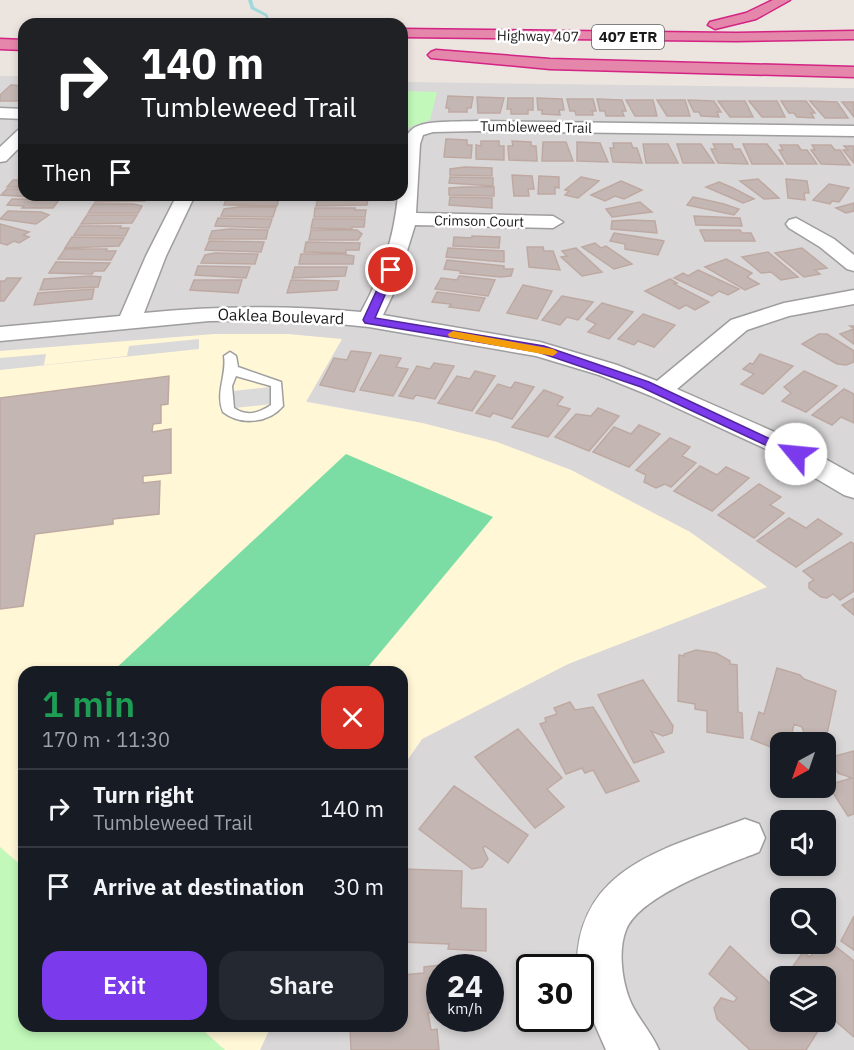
<!DOCTYPE html>
<meta charset="utf-8">
<style>
body{margin:0;font-family:"IBM Plex Sans",sans-serif;background:#242831;color:#f1f3f6;height:100vh;display:flex;flex-direction:column;font-size:22px;white-space:nowrap}
*{box-sizing:border-box;margin:0}
p{font-size:20px;color:#9ea1a6}
.icon{flex:none;width:33px;height:33px;fill:none;stroke:currentColor;stroke-width:2;stroke-linecap:round;stroke-linejoin:round}
.map{position:relative;flex:1;overflow:hidden}
.panel{position:absolute;left:18px;top:666px;width:390px;height:366px;display:flex;flex-direction:column;background:#171b24;border-radius:18px;box-shadow:0 3px 9px #0003}
.panel>*{flex:none}
.hud{position:absolute;left:18px;top:18px;width:390px;height:183px;border-radius:18px;box-shadow:0 3px 9px #0003;background:#202124;color:#fff;overflow:hidden}
.needle{width:39px;rotate:220deg}
.buttons{position:absolute;left:770px;top:732px;display:grid;gap:12px}
.buttons a{display:grid;place-items:center;width:66px;height:66px;border-radius:12px;background:#171b24;box-shadow:0 3px 9px #0003;font-size:30px}
.speed{position:absolute;left:426px;top:954px;display:flex;gap:12px;font-size:30px;font-weight:700;text-align:center}
.speed>*{display:grid;place-content:center;width:78px;height:78px;border-radius:50%;background:#171b24;box-shadow:0 3px 9px #0003;line-height:1}
.speed small{font-size:15px;font-weight:400}
.speed .limit{border:3px solid #111;border-radius:9px;background:#fff;color:#111}
.pin{position:absolute;display:grid;place-items:center;width:51px;height:51px;color:#fff;margin:-26px;border:3px solid #fff;border-radius:50%;box-shadow:0 2px 6px #0007}
.me{position:absolute;width:66px;margin:-33px;rotate:298deg;stroke-linejoin:round;filter:drop-shadow(0 0 4px #0008)}
.turn{display:flex;align-items:center;gap:21px;height:126px;padding:0 24px;font-size:27px}
.turn .icon{width:78px;height:78px;stroke-width:2.5}
.turn b{display:block;font-size:42px;line-height:51px}
.then{display:flex;align-items:center;height:57px;padding:0 24px;background:#0003;gap:12px;font-size:22px}
.round{display:grid;place-items:center;flex:none;width:63px;height:63px;border-radius:18px;background:#242831}
.summary{display:flex;align-items:center;justify-content:space-between;height:102px;padding:0 24px}
h1{font-size:36px;font-weight:600;line-height:45px;color:#1e9e55}
.primary-button{display:flex;gap:12px;margin-top:auto;padding:12px 24px}
.primary-button a{flex:1;height:69px;border-radius:18px;background:#7c3aed;color:#fff;font-size:24px;font-weight:600;line-height:69px;text-align:center}
.primary-button a+a{background:#242831;color:#f1f3f6}
ul{padding:0;list-style:none}
li{display:flex;align-items:center;gap:18px;height:78px;padding:0 24px;border-top:2px solid #363941}
li div{flex:1}
li b{display:block;font-size:22px}
li em{font-style:normal}
.map>svg:first-child{display:block}
.residential{fill:#d9d7d8;fill-rule:evenodd}
.education{fill:#fff7d6}
.park{fill:#c2f9ba}
.pitch{fill:#7cdda4}
.parking{fill:#dadada}
.lines{fill:none;stroke-linecap:round;stroke-linejoin:round}
.stream{fill:#9fd9db;fill-rule:evenodd}
.building{fill:#c4b7b3;stroke:#bea9a2;stroke-width:1.5}
.lane-casing{stroke:#9e9e9e;stroke-width:3}
.street-casing{stroke:#9e9e9e;stroke-width:3}
.highway-casing{stroke:#d32383;stroke-width:3}
.lane{fill:#fff;fill-rule:evenodd}
.street{fill:#fff;fill-rule:evenodd}
.highway{fill:#e586ab;fill-rule:evenodd}
.route{fill:#7c3aed;stroke:#51269a;stroke-width:1.5}
.slow{fill:#f59e0b}
.labels{text-anchor:middle;stroke-width:5;stroke-linejoin:round;paint-order:stroke}
.far-street-label{font-size:14px;fill:#1a1a1a;stroke:#fff}
.shield{fill:#fff;stroke:#5f5f5f;stroke-width:1.5}
.shield-label{font-size:15px;font-weight:bold;fill:#1a1a1a}
.street-label{font-size:16px;fill:#1a1a1a;stroke:#fff}
</style>
<div class="map">
<svg width="854" height="1050" viewBox="0 0 854 1050">
<rect width="100%" height="100%" fill="#ece5df"/>
<path class="residential" d="M0,76H24V195H402V82L854,88V1050H260L271,1026H402V768L422,739L568,664L766,587L690,532L571,470L497,442L422,423L305,401L341,339L0,351ZM780,742H825V788H780ZM780,820H825V866H780ZM780,898H825V944H780ZM440,968H490V1018H440ZM530,968H580V1018H530ZM780,976H825V1022H780Z"/>
<path class="education" d="M214,334H288L342,339L306,402L422,423L497,442L571,470L690,532L767,587L568,664L422,739L402,768V672H24V868L0,847V351Z
M198,1026H271L260,1050H225Z"/>
<path class="park" d="M402,91L437,92L430,120L410,127L402,134Z
M0,847L24,868V1026H198L225,1050H0Z"/>
<path class="pitch" d="M346,454L493,517L364,672H112Z"/>
<path class="parking" d="M199,339V349L0,370V358L46,354L44,365L127,356L129,346Z
M270,387L272,404L234,408L233,391Z"/>
<g class="lines">
<path class="stream" d="M248,0H252L254,7L267,14L269,19H267L265,16L251,9Z"/>
</g>
<path class="building" d="M11,85L24,86V95L17,101H0V95Z
M448,96L473,97L471,108H467V112H449V108H446Z
M477,97L504,98L500,113H478Z
M508,98H533V110H528V114H511V109H507Z
M537,98L562,99L564,110H559L560,115L542,114V110H538Z
M567,99H593L596,111H592L593,115H576L575,111H570Z
M597,99L622,100L626,111H622L624,116H606L605,111H600Z
M626,100H653L657,116H635Z
M657,100H685L690,116H667Z
M688,100L714,101L721,112H717L719,117L701,116L699,112H694Z
M718,101H745L753,117H730Z
M749,101H777L785,117H762Z
M781,101H806L815,113H811L814,118L797,117L794,113H789Z
M810,101L837,102L848,118H825Z
M842,102H854V117L847,108Z
M446,139L467,140V145H472L471,158L444,157Z
M481,141H499V146H504V160L476,159V145L481,146Z
M512,141L531,142V146H536L537,161L509,160L508,146H513Z
M543,142H566L573,161H542Z
M577,142L600,143L608,162L577,161Z
M613,143H631L633,148H637L642,163L613,162L610,148H614Z
M643,144H668L678,163H646Z
M677,144H701L714,163H683Z
M713,144H732L734,149H740L748,164L718,163L711,149H716Z
M743,144H767L783,164H752Z
M780,145H798L801,150H807L817,164H787L779,150H783Z
M812,145H831L835,150H840L850,165L821,164L811,150H815Z
M844,146H854V163L843,150H848Z
M465,167L492,168V176L450,175V169Z
M512,175L532,176L534,189H528L529,196H514Z
M539,176L559,177V188L555,187V194H538Z
M450,177L493,178V186L449,183Z
M581,177L599,181L578,198L565,195L569,191L565,190Z
M758,179L779,198L764,199L740,181Z
M786,179L807,181L809,193H804L805,200L788,198Z
M13,180H24V187H7Z
M621,181L642,190L624,199L615,196L605,201L591,195Z
M719,182L733,188L754,199L743,203L706,187Z
M829,184L849,188L839,202L832,201L830,204L813,200Z
M465,187H494V196L449,195V188Z
M7,189H24V195H48L46,198L1,195Z
M100,195H148L145,201L95,202Z
M227,197H279L277,206L224,205Z
M450,197L492,198V208L449,205Z
M693,197L724,204L739,209L734,215L687,205Z
M318,198H368L367,205L316,206Z
M12,199L59,200L53,208H22L24,206L7,205Z
M640,202L652,212L612,217L606,209Z
M854,203V211L846,213L836,208Z
M94,204H133L142,206L138,213H88Z
M239,207H276L273,217L221,216L224,209Z
M315,208H355V210H366L365,217H314Z
M8,211L41,212L49,215L36,224L0,219Z
M87,215H137L132,223L81,224Z
M694,216L740,218L742,226L696,225Z
M218,218L272,219L269,228L215,226Z
M313,219H365L364,227H352V229L311,228Z
M629,220L655,221L657,233L611,229L612,221Z
M0,224L29,232L23,235L29,237L19,243L14,241L7,245L0,243Z
M80,226H121L120,228H129L125,236L74,235Z
M230,229L268,230L266,239H209L212,231Z
M311,230H357L362,234L358,240H309Z
M700,230H740L742,233H751L755,241H705Z
M614,233L659,240L664,241L658,255L625,249V244L610,241Z
M472,236L500,237L499,248L453,246L454,237L472,238Z
M72,237L124,238L119,246L65,248Z
M209,241L264,242L261,252L205,250Z
M306,242L360,243L359,250H346V253L304,252Z
M595,243L601,248L606,246L632,264L614,269L582,247Z
M527,247H543L544,251H553L560,270L529,267Z
M448,248L504,251V262L446,257Z
M576,248L602,272L582,276L561,257L567,256L562,251Z
M802,248L827,268L815,270L820,274L804,277L775,253Z
M65,249H107L106,251H116L111,260L58,259Z
M768,252L798,277L781,280L771,272L761,273L742,257Z
M215,253L258,254L255,264L201,263L205,255Z
M301,254H342L354,256L353,264H299Z
M726,259L752,273L747,277L759,284L745,290L705,267Z
M447,260L504,266V269H513L511,276L501,277L460,273L461,271L444,269Z
M56,262L110,263L104,271H94L92,274L49,273Z
M198,266L250,267L246,278L195,275Z
M295,267H347L345,276L292,278Z
M698,270L739,289L728,295L719,291L712,296L674,278L683,273L688,276Z
M90,276L101,277L98,287L40,290L44,279Z
M459,276H461L495,280L488,296L435,289L441,278L457,280Z
M7,278H21L4,301H0V281H5Z
M670,279L677,283L674,284L709,302L695,310L686,305L679,309L645,291Z
M194,280H242L238,293L190,290Z
M291,280L339,281L337,290L287,293Z
M523,285L552,291L537,319L507,313Z
M94,289L92,299L34,305L38,293Z
M437,292L485,298L479,311L449,307L451,304L432,302Z
M562,296L593,302L578,320L567,317L560,325L542,320Z
M602,303L633,312L609,339L588,332L596,324L586,319Z
M643,314L675,325L654,347L638,341L634,345L618,339Z
M850,326H854V344L840,334L854,329Z
M819,334H827L854,351V362L846,365L837,364L802,344Z
M351,351L371,353L354,392L320,385L334,358L347,360Z
M760,354L793,366L763,394L741,384L754,374L743,369L750,363L753,364Z
M380,355L401,358L396,367L408,369L393,396L360,390Z
M434,363L454,366L435,399L416,395L413,399L399,396L417,366L430,369Z
M475,371L495,376L472,411L438,403L457,376L470,379Z
M804,371L837,386L806,412L782,401L791,393L784,387Z
M169,376L168,404L161,405V423L153,424L152,432L171,429V473L143,476V483L160,481L159,514L113,519V524L35,534L23,606L0,609V398Z
M515,382L534,387L512,419L493,413L490,417L476,413L498,384L511,388Z
M844,389L854,394V423L841,417L832,425L812,415Z
M544,390L563,397L557,405L570,409L548,437L512,427Z
M598,408L619,416L589,451L555,437L576,414L591,416Z
M639,425L660,434L629,467L593,452L614,427L631,434Z
M670,438L690,447L682,456L696,463L671,487L665,484L656,488L644,482L646,475L636,470Z
M700,466L717,475L726,467L749,478L712,511L674,491Z
M759,484L781,497L770,505L784,513L754,538L718,515Z
M789,518L806,528L818,519L842,534L796,567L757,541Z
M851,542L854,544V591L840,600L833,594L827,598L821,597L809,588V583L814,580L803,571Z
M854,598V615L842,605Z
M696,650L716,653L730,661V664L737,665L738,712L742,713L743,738L707,732V711L695,709V704L678,701L679,655L684,656V654Z
M777,668L800,675L804,679L836,691L826,739L804,733L802,727L794,724L790,742H780V751L751,739L759,712L764,714Z
M643,680L673,726L672,733L663,736L651,731L664,752L634,763L598,695Z
M570,702L575,710L593,707L639,781L606,793L593,770L585,773L582,768L566,774L540,724L546,722L545,718L557,714L554,708Z
M518,729L562,778L547,789L564,807L535,828L475,757Z
M854,751V814L848,816L828,785L852,778L838,773L831,763V757Z
M454,786L528,835L508,863L485,846L483,848L488,859L482,867L472,869L419,829Z
M402,869L462,871L461,908L486,909V951L448,949L449,944L402,942Z
M854,916V950L841,941Z
M825,938L854,961V1037L825,1012V976H786L803,952L810,957L820,944H825Z
M730,946L780,993V1022H813L820,1028L806,1050H750L717,1019L714,1008L721,998L734,1002L737,998L709,974Z
M468,962L469,968H440V1012L428,1013L431,1030L437,1029L439,1050H351L350,1026H402V975L424,973V967Z"/>
<g class="lines">
<g class="lane-casing">
<path id="lane" d="M230,352L236,356L238,367L281,382L283,406C269,423 241,426 223,412C215,393 227,375 224,356ZM236,376L271,386V405C259,413 247,417 234,408L232,386Z"/>
</g>
<g class="street-casing">
<path id="street" d="M0,108L24,109V119L0,118Z
M478,121L854,126V136L478,131L433,132L423,135L420,144L416,213L553,216L563,222L553,228L415,225L395,290L383,315L540,342L617,365L657,381L731,320L784,303L854,290V304L789,316L747,330L677,389L786,437L854,475V498L844,495L766,449L651,396L599,375L536,356L369,327L300,320L209,321L0,341V327L120,316L146,256L177,195H195L166,256L144,313C217,306 288,305 361,312C382,273 394,239 398,195H402C402,118 402,123 478,121Z
M24,129V143L6,161L0,162V147L18,130Z
M796,218L834,239L854,255V271L847,269L820,247L789,228L786,224L789,220Z
M745,819L759,824L765,838L759,852C726,865 639,895 626,930C618,950 622,979 629,998C636,1017 651,1031 659,1050H606L584,1000L580,968L577,967C577,866 668,848 745,819Z"/>
</g>
<g class="highway-casing">
<path id="highway" d="M773,0H790L756,19L715,29L708,25L710,22L746,13Z
M402,29L736,33L854,31V39L736,41L402,37Z
M0,39L24,40V50L0,49Z
M436,50L550,59L854,67V77L550,69L431,58L428,55L431,52Z"/>
</g>
<use href="#lane" class="lane"/>
<use href="#street" class="street"/>
<use href="#highway" class="highway"/>
</g>
<path class="route" d="M391,267L396,270L375,318L544,346L649,382L802,454L800,457H791L641,387L538,352L365,323L363,320L386,270Z"/>
<path class="slow" d="M453,331L553,349L558,352L553,356L449,337L448,334Z"/>
<g class="labels">
<g class="far-street-label">
<text transform="translate(538 36) rotate(1)" y="5">Highway 407</text>
<text transform="translate(536 127) rotate(1)" y="5">Tumbleweed Trail</text>
<text transform="translate(479 221) rotate(1)" y="5">Crimson Court</text>
</g>
<rect class="shield" x="592" y="25" width="72" height="24" rx="4.5"/>
<g class="shield-label">
<text x="628" y="42">407 ETR</text>
</g>
<g class="street-label">
<text transform="translate(281 316) rotate(2)" y="6">Oaklea Boulevard</text>
</g>
</g>
</svg>
<div class="buttons">
<a><svg class="needle" viewBox="-14 -14 28 28"><path d="M0-13l5 13h-10z" fill="#e53935"/><path d="M0 13l5-13h-10z" fill="#9ea1a6"/></svg></a>
<a><svg class="icon" aria-label="sound" viewBox="0 0 24 24"><path d="M4 9h4l5-4v14l-5-4H4zM17 9q2 3 0 6"/></svg></a>
<a><svg class="icon" aria-label="search" viewBox="0 0 24 24"><circle cx="10" cy="10" r="6"/><path d="M15 15l6 6"/></svg></a>
<a><svg class="icon" aria-label="layers" viewBox="0 0 24 24"><path d="M12 4l9 5-9 5-9-5zM3 14l9 5 9-5"/></svg></a>
</div>
<div class="speed"><div>24<small>km/h</small></div><div class="limit">30</div></div>
<div class="pin" style="left:391px;top:270px;background:#d93025"><svg class="icon" aria-label="arrive" viewBox="0 0 24 24"><path d="M6 21V4h12l-3 4 3 4H6"/></svg></div>
<svg class="me" style="left:796px;top:454px" viewBox="-20 -20 40 40"><circle r="19" fill="#fff"/><path d="M0-13L10 11 0 6-10 11z" fill="#7c3aed"/></svg>
<div class="hud">
<div class="turn"><svg class="icon" aria-label="right" viewBox="0 0 24 24"><path d="M7 20v-9h11M14 6l5 5-5 5"/></svg><div><b>140 m</b>Tumbleweed Trail</div></div>
<div class="then">Then<svg class="icon" aria-label="arrive" viewBox="0 0 24 24"><path d="M6 21V4h12l-3 4 3 4H6"/></svg></div>
</div>
<section class="panel">
<div class="summary"><div><h1>1 min</h1><p>170 m · 11:30</p></div><a class="round" style="background:#d93025;color:#fff"><svg class="icon" aria-label="close" viewBox="0 0 24 24"><path d="M6 6l12 12M18 6L6 18"/></svg></a></div>
<ul>
<li><svg class="icon" aria-label="right" viewBox="0 0 24 24"><path d="M7 20v-9h11M14 6l5 5-5 5"/></svg><div><b>Turn right</b><p>Tumbleweed Trail</p></div><em>140 m</em></li>
<li><svg class="icon" aria-label="arrive" viewBox="0 0 24 24"><path d="M6 21V4h12l-3 4 3 4H6"/></svg><div><b>Arrive at destination</b></div><em>30 m</em></li>
</ul>
<div class="primary-button"><a>Exit</a><a>Share</a></div>
</section>
</div>
